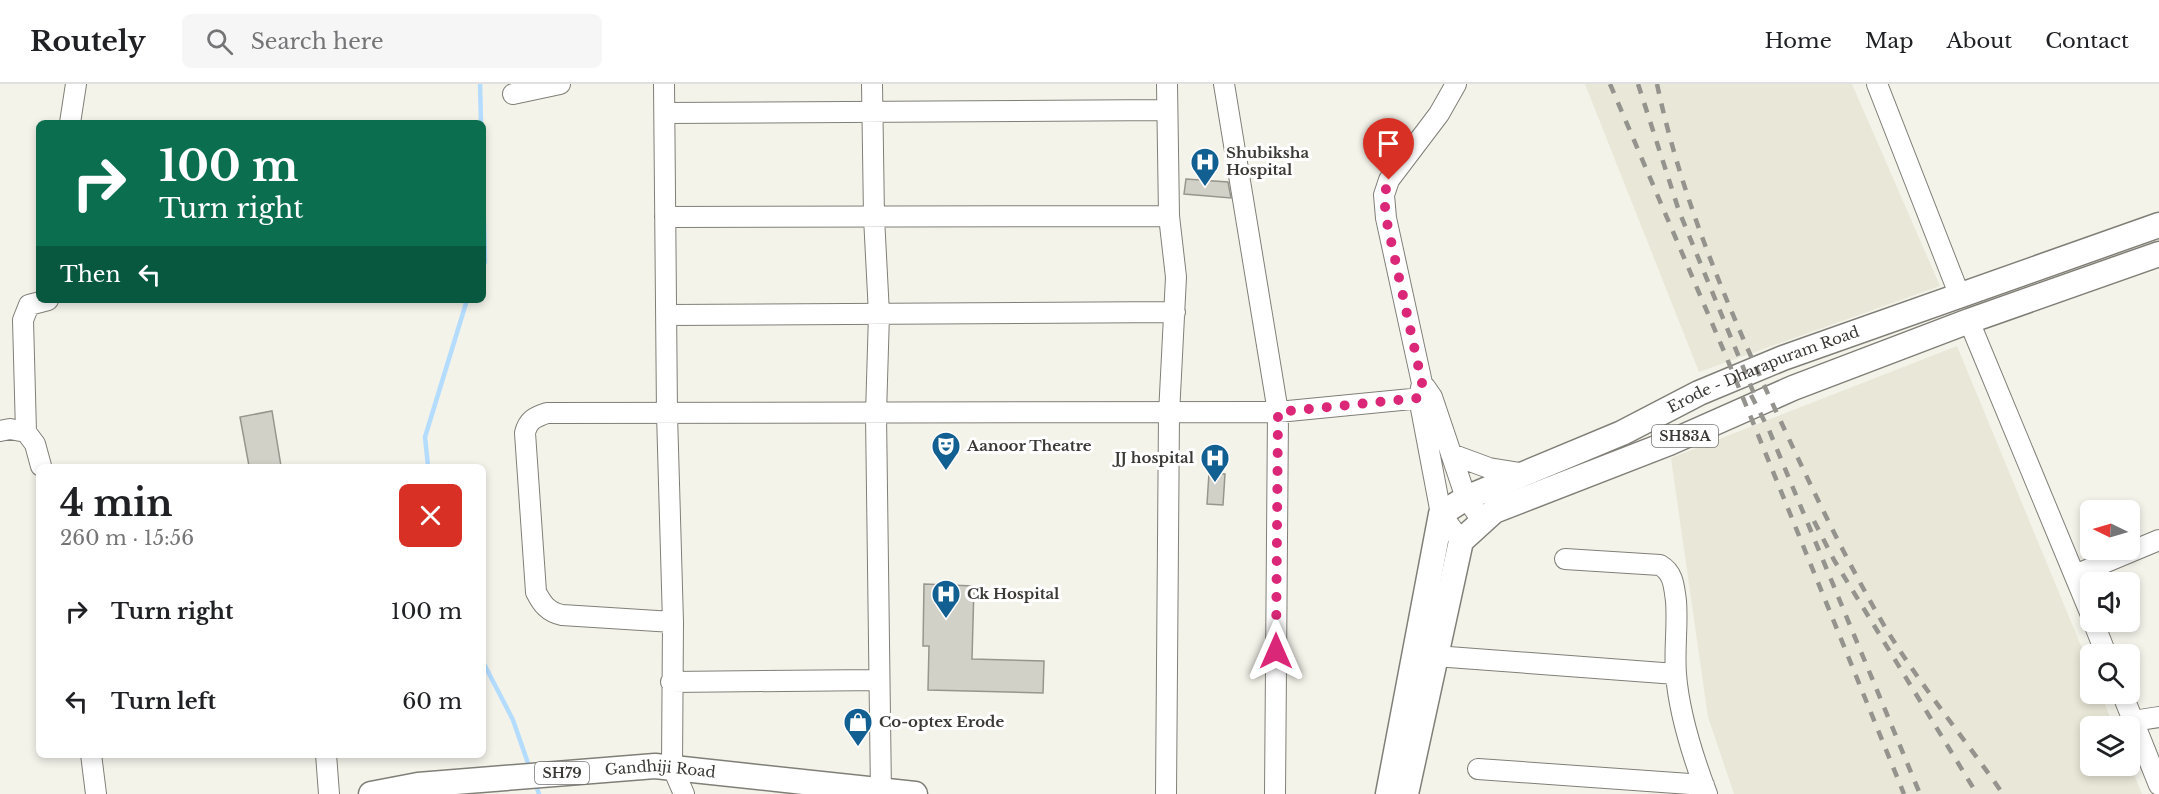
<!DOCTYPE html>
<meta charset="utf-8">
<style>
body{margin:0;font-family:"Libre Baskerville",serif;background:#f6f6f6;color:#202124;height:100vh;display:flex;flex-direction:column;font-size:22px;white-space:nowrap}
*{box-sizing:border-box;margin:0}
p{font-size:20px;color:#757577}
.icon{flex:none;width:33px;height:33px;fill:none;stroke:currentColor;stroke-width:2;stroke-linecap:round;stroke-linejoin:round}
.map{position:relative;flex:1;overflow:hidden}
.details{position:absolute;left:36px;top:380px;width:450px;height:294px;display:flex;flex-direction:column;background:#fff;border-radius:9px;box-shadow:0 3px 9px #0003}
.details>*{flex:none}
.guide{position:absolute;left:36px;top:36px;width:450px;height:183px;border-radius:9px;box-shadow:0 3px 9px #0003;background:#0b6e4f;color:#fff;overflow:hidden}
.needle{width:39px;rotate:275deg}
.fabs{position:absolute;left:2080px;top:416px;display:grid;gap:12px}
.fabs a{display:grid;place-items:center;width:60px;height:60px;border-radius:9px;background:#fff;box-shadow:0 3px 9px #0003;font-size:30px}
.pin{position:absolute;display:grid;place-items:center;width:51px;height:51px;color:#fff;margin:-62px -26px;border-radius:50% 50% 50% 0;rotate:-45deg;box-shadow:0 0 6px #0007}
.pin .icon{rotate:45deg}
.me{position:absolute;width:66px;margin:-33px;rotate:0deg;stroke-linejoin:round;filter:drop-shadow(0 0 4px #0008)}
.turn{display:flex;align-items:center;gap:21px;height:126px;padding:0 24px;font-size:27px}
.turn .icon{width:78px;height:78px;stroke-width:2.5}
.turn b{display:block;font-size:42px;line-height:51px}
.then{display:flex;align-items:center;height:57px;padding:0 24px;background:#0003;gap:12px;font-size:22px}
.round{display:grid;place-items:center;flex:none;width:63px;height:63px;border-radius:9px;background:#f6f6f6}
.overview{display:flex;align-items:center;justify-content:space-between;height:102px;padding:0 24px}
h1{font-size:36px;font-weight:700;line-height:45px}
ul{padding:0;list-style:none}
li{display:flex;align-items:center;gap:18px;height:90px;padding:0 24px}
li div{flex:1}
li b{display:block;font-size:22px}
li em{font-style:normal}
header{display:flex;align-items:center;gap:36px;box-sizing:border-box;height:84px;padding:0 30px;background:#fff;border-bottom:2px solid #e0e0e0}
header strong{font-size:28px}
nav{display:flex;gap:33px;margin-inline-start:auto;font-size:21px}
.search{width:420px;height:54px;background:#f6f6f6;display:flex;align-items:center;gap:15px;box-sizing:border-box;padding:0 21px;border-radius:9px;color:#757577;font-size:22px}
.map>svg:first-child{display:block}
.built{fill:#e9e7d7}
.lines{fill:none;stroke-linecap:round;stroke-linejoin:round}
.stream{stroke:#b3dcff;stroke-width:4.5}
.building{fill:#d2d1c8;stroke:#97968e;stroke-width:1.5}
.minor-casing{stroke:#807f77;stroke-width:22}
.major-casing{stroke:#807f77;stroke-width:27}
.minor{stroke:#fff;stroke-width:20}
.major{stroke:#fff;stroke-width:24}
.rail{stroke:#94938d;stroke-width:4.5;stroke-dasharray:10 10;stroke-linecap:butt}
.route{stroke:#db2777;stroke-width:10;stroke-dasharray:0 18}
.labels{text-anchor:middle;stroke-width:6;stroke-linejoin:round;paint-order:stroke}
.shield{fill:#fff;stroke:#757472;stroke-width:1.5}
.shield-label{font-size:14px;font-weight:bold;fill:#3a3936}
.poi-label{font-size:15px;font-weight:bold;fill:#3a3936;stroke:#fff;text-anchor:start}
.street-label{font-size:15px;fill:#3a3936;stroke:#fff}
</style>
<header>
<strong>Routely</strong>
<div class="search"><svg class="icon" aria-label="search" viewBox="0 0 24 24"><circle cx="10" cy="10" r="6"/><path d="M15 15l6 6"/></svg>Search here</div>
<nav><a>Home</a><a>Map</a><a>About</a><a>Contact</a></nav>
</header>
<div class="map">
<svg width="2159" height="710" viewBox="0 0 2159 710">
<rect width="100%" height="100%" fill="#f4f3ea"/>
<path class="built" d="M1585,0H1852L1940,202L1699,288Z
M1957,262L2091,586V609H2100L2114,642H2091V681L2130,680L2142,710H1734L1708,633L1671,374Z"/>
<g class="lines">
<path class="stream" d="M480,0L481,39
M483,101L485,178L483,182
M428,382L425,353L467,216
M483,578L513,636L530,685
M535,698L539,710"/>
</g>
<path class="building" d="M1186,95L1228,98L1231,114L1184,110Z
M272,327L281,382H249L240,333Z
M1209,389L1225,390L1223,421L1207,420Z
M924,500L974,502L972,575L1044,577L1043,609L928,606L929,562H923Z"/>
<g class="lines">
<g class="minor-casing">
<path id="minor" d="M664,0L667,330L673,538L672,682L684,710
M872,0L874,133L879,230L876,330L881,710
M1224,0L1278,328L1275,710
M1456,0L1439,30L1389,96L1384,111L1386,134L1422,299L1419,314L1441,430L1461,457
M1877,0L1959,210
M513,10L560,0
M665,29L1166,26
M70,39L76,0
M665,133L1169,132
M668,231L1175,228
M1969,237L2091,531
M1425,303L1432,313L1466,414L1482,436
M0,347L10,345L26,348L35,360L41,382
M26,348L23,236L29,221L48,216
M1451,370L1489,384L1520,389
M1565,475L1660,481C1674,489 1674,503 1676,517C1678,541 1674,566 1676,590C1679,630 1693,673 1707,710
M2075,491L2159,456
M2093,537L2106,570
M673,538L562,531C548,528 542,520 536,508L525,349C528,336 535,333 547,329L1278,328L1432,313
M1435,572L1676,590
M671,598L879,596
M2122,609L2159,701
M2133,637L2159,633
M91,670L96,710
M326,670L329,710
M1478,685L1704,701
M1166,710L1169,330L1176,193L1169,132L1167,0"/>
</g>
<g class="major-casing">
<g id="major">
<path id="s1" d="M371,710L418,701L655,682L915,710"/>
<path id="s2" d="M1388,710L1441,430L1466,414L1622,349L1699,309L1783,274L2159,141"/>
<path d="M1406,710L1461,457L1494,427L1669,359L1793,304L1969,237L2159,170"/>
</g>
</g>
<use href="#minor" class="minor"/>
<use href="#major" class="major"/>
<path class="rail" d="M1610,0L1726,272L1904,710
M1638,0L1679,127L1757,317
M1657,0C1682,118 1731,231 1782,340C1814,409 1847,478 1885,543C1920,601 1965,655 2003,710
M1751,311L1769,346L1920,710
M1814,437L1834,476L1977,710"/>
</g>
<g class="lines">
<path class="route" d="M1276,567L1278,328L1419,314L1422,299L1386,134L1384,111L1389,96"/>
</g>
<defs>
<g id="hospital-pin" transform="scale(1.5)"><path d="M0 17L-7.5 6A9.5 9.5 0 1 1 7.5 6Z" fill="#125f92" stroke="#fff"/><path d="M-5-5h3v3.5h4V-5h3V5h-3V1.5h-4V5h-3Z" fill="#fff"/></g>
<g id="theatre-pin" transform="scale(1.5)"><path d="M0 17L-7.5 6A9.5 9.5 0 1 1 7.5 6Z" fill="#125f92" stroke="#fff"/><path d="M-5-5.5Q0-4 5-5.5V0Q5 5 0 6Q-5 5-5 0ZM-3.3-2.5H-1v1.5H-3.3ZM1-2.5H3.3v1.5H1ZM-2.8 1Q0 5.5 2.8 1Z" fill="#fff"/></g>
<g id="shop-pin" transform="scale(1.5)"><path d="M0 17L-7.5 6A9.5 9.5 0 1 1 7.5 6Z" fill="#125f92" stroke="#fff"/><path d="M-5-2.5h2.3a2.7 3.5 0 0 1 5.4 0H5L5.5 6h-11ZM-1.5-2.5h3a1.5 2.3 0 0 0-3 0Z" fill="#fff"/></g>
</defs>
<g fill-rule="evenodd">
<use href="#hospital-pin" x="1205" y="78"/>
<use href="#theatre-pin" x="946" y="362"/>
<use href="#hospital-pin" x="1215" y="374"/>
<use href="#hospital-pin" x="946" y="510"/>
<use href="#shop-pin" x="858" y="638"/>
</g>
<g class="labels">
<g class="shield">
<rect x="1652" y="341" width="66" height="22" rx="4.5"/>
<rect x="535" y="678" width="54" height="22" rx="4.5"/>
</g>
<g class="shield-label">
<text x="1685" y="357">SH83A</text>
<text x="562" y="694">SH79</text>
</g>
<g class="poi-label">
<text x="1226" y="74">Shubiksha<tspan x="1226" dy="17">Hospital</tspan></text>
<text x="967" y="367">Aanoor Theatre</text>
<text x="1194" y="379" text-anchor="end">JJ hospital</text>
<text x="967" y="515">Ck Hospital</text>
<text x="879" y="643">Co-optex Erode</text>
</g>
<g class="street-label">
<text dy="5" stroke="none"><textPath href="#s2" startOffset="639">Erode - Dharapuram Road</textPath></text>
<text dy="5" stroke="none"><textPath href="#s1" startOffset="291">Gandhiji Road</textPath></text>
</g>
</g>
</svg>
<div class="fabs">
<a><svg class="needle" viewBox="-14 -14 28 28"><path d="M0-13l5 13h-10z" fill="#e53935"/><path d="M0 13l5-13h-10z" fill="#757577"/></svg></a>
<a><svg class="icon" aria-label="sound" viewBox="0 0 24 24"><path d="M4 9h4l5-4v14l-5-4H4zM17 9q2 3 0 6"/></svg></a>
<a><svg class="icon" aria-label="search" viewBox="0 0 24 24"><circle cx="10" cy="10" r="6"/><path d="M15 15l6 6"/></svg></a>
<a><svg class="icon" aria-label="layers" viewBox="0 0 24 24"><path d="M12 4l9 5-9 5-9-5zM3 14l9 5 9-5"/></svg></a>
</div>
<div class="pin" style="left:1389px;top:96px;background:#d93025"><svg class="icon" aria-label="arrive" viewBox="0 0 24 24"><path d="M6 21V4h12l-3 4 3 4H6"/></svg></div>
<svg class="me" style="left:1276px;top:567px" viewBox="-20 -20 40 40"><path d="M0-17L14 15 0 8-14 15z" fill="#db2777" stroke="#fff" stroke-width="4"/></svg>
<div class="guide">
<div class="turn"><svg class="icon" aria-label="right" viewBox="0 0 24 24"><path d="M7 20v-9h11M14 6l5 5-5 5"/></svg><div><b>100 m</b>Turn right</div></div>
<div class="then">Then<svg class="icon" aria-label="left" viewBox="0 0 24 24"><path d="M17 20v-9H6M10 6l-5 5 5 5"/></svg></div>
</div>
<section class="details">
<div class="overview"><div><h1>4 min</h1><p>260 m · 15:56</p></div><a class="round" style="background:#d93025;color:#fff"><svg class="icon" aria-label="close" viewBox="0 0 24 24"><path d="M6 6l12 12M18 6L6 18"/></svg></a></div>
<ul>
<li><svg class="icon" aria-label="right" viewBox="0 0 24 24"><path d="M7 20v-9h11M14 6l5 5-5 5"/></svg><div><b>Turn right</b></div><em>100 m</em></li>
<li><svg class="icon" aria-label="left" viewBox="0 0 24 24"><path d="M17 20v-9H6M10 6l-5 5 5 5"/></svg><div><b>Turn left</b></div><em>60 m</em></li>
</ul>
</section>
</div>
